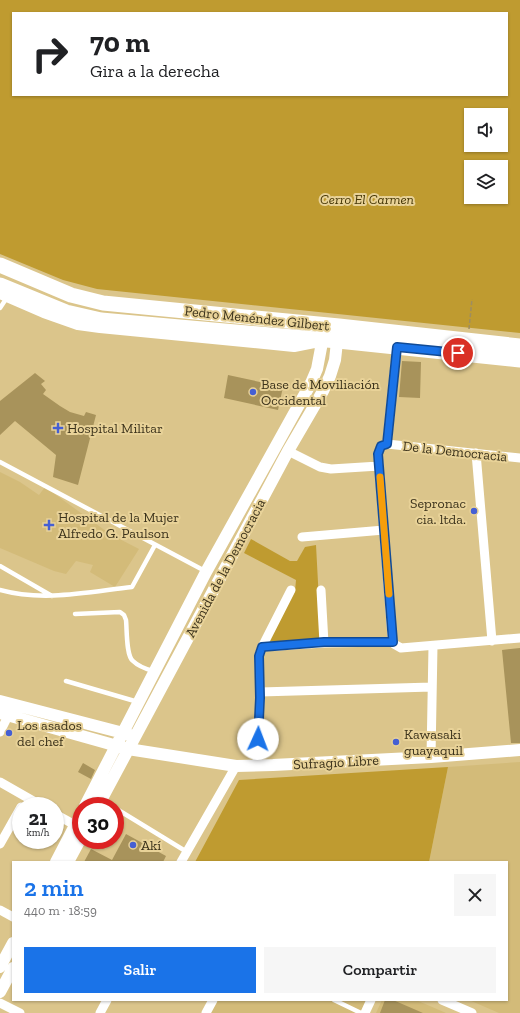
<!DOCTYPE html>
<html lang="es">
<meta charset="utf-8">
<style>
body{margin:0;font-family:"Zilla Slab",serif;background:#f6f6f6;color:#202124;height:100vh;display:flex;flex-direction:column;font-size:15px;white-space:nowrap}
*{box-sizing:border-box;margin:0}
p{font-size:13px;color:#757577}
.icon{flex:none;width:22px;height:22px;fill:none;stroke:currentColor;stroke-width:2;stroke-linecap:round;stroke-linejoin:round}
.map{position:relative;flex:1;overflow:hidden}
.side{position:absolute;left:12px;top:861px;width:496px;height:140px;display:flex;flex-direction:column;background:#fff;border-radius:0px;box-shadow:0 1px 3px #0004}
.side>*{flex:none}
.guide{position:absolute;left:12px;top:12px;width:496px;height:84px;border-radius:0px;box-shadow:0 1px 3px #0004;background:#fff;color:#202124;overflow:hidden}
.tools{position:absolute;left:464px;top:108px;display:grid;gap:8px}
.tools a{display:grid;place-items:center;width:44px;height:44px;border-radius:0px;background:#fff;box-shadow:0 1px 3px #0004;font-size:20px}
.speed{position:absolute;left:12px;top:797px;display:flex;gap:8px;font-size:20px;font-weight:700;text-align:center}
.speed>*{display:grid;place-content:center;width:52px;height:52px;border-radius:50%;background:#fff;box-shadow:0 1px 3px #0004;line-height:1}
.speed small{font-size:10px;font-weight:400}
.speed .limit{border:6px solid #d22;background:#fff;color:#111}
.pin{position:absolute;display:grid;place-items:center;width:34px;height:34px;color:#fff;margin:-17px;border:2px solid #fff;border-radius:50%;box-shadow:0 1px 4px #0007}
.me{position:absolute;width:44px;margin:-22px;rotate:2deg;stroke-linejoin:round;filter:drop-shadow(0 0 3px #0008)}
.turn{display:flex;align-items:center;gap:14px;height:84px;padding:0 12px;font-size:18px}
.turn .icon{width:52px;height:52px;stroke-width:2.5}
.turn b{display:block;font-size:28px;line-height:34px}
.round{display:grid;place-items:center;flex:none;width:42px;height:42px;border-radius:0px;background:#f6f6f6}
.overview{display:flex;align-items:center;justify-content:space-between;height:68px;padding:0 12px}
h1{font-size:24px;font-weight:600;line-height:30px;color:#1a73e8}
.action{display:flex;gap:8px;margin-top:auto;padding:8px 12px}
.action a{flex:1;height:46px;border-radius:0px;background:#1a73e8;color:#fff;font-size:16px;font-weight:600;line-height:46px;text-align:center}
.action a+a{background:#f6f6f6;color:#202124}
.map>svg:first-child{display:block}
.built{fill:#d3bb79}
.green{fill:#bf9b30;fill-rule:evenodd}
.building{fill:#a8935b}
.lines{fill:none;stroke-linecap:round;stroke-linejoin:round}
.path{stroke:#9e8d60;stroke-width:1.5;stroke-dasharray:4 2;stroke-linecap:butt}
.service{stroke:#fff;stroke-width:4.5}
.minor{stroke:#fff;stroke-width:9}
.tertiary{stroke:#fff;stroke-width:12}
.primary{stroke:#fff;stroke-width:15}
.route-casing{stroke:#114b97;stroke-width:10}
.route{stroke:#1a73e8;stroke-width:7}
.slow{stroke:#f59e0b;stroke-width:7}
.poi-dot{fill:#455fd3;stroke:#e8d298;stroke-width:1.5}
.labels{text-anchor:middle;stroke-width:4;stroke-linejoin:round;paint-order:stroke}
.park-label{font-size:14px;font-style:italic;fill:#443505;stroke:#e8d298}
.street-label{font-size:14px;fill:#3b321b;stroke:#e8d298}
.poi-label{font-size:14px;fill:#3b321b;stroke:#e8d298;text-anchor:start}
</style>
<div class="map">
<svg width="520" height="1013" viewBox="0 0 520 1013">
<rect width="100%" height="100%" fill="#dbc58b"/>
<path class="built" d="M0,472L20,482L39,495L45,487L110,534L139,549L115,587L90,572L93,565L76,561L66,574L54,571L0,548Z
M520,762V1013H499L469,1000H507V862H429L448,767Z
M214,1000H366L360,1013H207Z
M382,1000H416L446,1013H376Z"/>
<path class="green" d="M0,0H520V333L97,289L63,280L0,254ZM13,13H507V95H13ZM471,115H501V145H471ZM471,167H501V197H471Z
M251,539L290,561H297L305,547L316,545L321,639L266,642L295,591L296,580L244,553Z
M448,767L429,862H195L239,780Z"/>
<path class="building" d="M402,361L421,362L420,398L399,397Z
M35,373L45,381L41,384L46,390L43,394L60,406L70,412L84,416L86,412L96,415L78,485L53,477L56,455L15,421L0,435V401Z
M228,375L283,387L278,410L224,398Z
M520,648V743H511L502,650Z
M83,763L95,770L91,779L78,772Z
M126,834L166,856L163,862H84L91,849L112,860Z
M385,1000H393L423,1013H380Z"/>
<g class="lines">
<path class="path" d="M469,329L472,299"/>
<path class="service" d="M0,308L8,296
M0,462L205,571
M0,566L52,596
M0,590C43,602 88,592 132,587L155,545
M75,614L120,612L124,615L126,620C127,629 126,656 133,661C138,666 146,669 153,671
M66,681L138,702
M115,808L187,852
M115,819L117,820C119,827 119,831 115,837
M97,840L108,843L112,840
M334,1000L361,1013"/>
<path class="minor" d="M387,444L397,347
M288,451L320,467L331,469L379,466
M476,453L492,641
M520,458L387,444L381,446L378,454L392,637L394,644L401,648L520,638
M302,537L384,530
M321,590L324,643
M262,647L324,643L393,642
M260,692L432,687
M0,732L11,710
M431,757L433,646
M257,765L260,698L259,656L262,647L291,590
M0,782L42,806
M55,814L75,825
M0,844L21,807
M181,862L236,766
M0,910L13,917
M442,1000L472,1013
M0,1003L20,1013
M100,1013L107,1000
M206,1013L213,1000
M365,1013L371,1000"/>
<path class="tertiary" d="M0,293L44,312L78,324L100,327L294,346L314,342
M0,701L131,735
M0,713L128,749L236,766L273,765L431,757L520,750
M85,806L206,572L311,383L317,369L324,332
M98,806L288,451L323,391L330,376L335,360L338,333
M56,862L81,814
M68,862L81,838
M0,967L13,943
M0,992L13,968"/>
<path class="primary" d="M0,265L71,295L103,303L339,326L520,346
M0,285L66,312L101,320L338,341L520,360"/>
</g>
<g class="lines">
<g class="route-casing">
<path id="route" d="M258,739L260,698L259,656L262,647L324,642H393L378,454L381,446L387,444L397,347L458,353"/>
</g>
<use href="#route" class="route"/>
<path class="slow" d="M380,477L389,594"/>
</g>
<g class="poi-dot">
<circle cx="253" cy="392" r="4"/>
<path d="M56 422h4v4h4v4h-4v4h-4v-4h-4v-4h4z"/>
<circle cx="474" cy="511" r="4"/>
<path d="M47 519h4v4h4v4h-4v4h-4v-4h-4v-4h4z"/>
<circle cx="9" cy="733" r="4"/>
<circle cx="396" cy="742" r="4"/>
<circle cx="133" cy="845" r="4"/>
</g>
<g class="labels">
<g class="park-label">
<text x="367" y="204">Cerro El Carmen</text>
</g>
<g class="street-label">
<text transform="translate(257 318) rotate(6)" y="5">Pedro Menéndez Gilbert</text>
<text transform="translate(455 451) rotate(6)" y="5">De la Democracia</text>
<text transform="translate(225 568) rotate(-62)" y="5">Avenida de la Democracia</text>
<text transform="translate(336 762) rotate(-3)" y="5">Sufragio Libre</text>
</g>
<g class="poi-label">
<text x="261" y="389">Base de Moviliación<tspan x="261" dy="16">Occidental</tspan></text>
<text x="67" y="433">Hospital Militar</text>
<text x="466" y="508" text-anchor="end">Sepronac<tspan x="466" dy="16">cia. ltda.</tspan></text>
<text x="58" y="522">Hospital de la Mujer<tspan x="58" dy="16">Alfredo G. Paulson</tspan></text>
<text x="17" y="730">Los asados<tspan x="17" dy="16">del chef</tspan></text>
<text x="404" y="739">Kawasaki<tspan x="404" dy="16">guayaquil</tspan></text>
<text x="141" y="850">Akí</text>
</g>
</g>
</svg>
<div class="tools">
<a><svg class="icon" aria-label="sound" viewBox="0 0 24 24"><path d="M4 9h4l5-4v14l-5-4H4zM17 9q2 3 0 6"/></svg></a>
<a><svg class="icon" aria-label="layers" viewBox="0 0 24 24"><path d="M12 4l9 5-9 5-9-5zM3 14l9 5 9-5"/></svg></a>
</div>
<div class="speed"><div>21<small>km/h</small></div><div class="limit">30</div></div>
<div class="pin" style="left:458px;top:353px;background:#d93025"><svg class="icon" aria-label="arrive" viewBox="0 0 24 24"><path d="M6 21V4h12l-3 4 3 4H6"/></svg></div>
<svg class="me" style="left:258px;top:739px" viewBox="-20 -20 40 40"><circle r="19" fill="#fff"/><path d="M0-13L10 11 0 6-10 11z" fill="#1a73e8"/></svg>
<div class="guide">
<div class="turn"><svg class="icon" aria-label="right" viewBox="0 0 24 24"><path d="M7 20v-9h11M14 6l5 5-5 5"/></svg><div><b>70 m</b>Gira a la derecha</div></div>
</div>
<section class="side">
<div class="overview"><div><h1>2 min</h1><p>440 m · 18:59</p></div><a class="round"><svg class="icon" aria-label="close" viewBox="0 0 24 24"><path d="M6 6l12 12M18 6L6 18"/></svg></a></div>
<div class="action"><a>Salir</a><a>Compartir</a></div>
</section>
</div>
